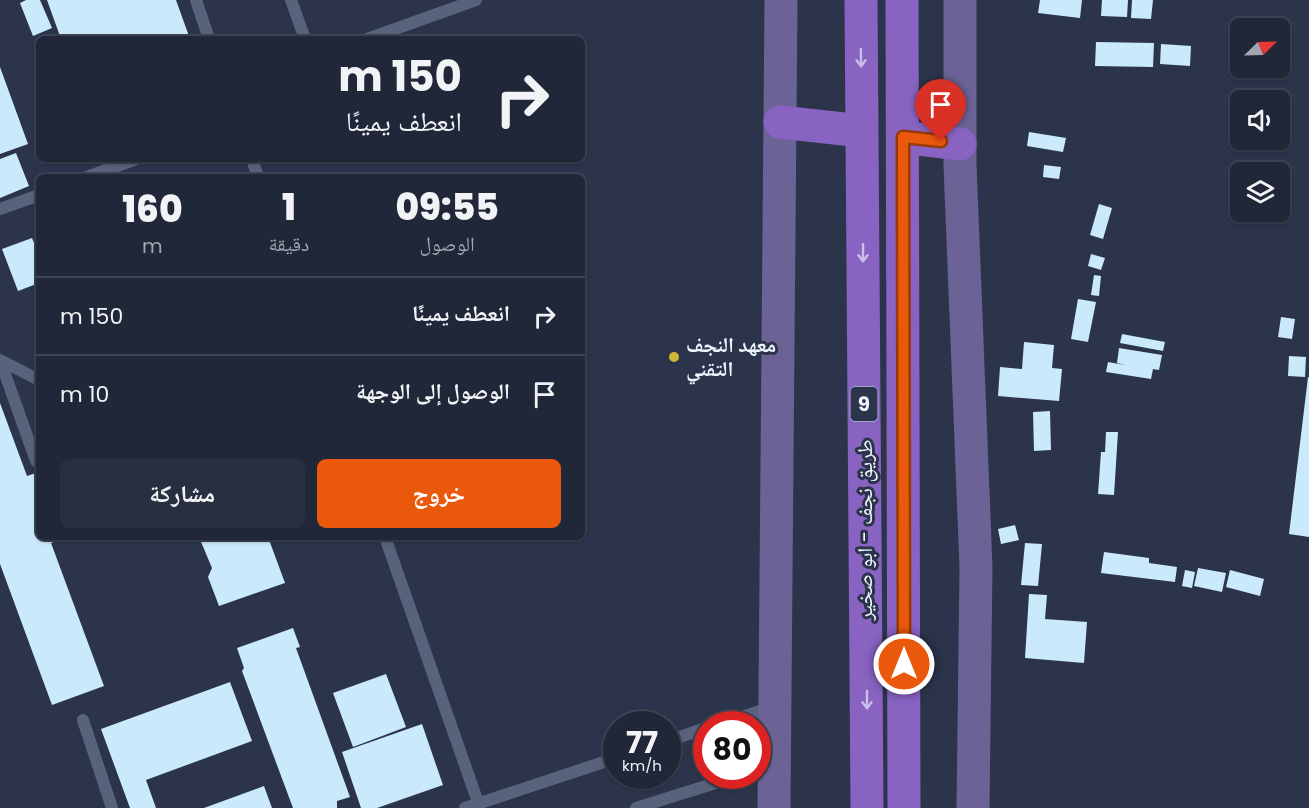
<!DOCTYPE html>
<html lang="ar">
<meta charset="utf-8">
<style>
body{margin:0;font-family:Poppins,"Noto Naskh Arabic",sans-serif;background:#282f40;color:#f1f3f6;direction:rtl;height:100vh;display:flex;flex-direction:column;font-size:22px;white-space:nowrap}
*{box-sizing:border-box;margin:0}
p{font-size:20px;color:#a2a5ae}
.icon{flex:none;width:33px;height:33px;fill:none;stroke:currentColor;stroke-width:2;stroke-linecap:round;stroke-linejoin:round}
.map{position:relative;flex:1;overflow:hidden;direction:ltr}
.details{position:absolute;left:36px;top:174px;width:549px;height:366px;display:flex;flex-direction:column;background:#202738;border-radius:9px;box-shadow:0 2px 4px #0004,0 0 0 2px #3d4453;direction:rtl}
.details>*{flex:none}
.hud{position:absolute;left:36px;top:36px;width:549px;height:126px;border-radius:9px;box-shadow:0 2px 4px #0004,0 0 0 2px #3d4453;direction:rtl;background:#202738;color:#f1f3f6;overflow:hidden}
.needle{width:39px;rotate:67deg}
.tools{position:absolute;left:1230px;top:18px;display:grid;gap:12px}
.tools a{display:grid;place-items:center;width:60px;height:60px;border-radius:9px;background:#202738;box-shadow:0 2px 4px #0004,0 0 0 2px #3d4453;font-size:30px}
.speed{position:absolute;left:603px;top:711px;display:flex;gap:12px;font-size:30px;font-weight:700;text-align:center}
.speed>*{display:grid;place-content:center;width:78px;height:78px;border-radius:50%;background:#202738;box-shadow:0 2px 4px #0004,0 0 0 2px #3d4453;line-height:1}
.speed small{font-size:15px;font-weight:400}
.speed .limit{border:9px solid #d22;background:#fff;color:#111}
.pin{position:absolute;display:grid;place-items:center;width:51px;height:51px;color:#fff;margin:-62px -26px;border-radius:50% 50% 50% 0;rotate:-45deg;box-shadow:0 0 6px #0007}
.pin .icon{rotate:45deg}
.me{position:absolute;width:66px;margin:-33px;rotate:0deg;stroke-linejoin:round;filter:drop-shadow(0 0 4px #0008)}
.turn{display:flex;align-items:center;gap:21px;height:126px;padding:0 24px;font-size:27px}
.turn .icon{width:78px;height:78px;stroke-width:2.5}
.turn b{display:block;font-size:42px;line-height:51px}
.eta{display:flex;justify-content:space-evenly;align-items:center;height:102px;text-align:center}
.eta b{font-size:36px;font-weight:800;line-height:42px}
.cta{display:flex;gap:12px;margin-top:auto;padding:12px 24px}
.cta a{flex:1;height:69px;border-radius:9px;background:#ea580c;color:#fff;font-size:24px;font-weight:800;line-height:69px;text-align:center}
.cta a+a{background:#282f40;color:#f1f3f6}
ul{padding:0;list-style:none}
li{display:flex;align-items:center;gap:18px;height:78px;padding:0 24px;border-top:2px solid #3d4453}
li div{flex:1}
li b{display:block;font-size:22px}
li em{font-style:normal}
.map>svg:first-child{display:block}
.building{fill:#caeafc}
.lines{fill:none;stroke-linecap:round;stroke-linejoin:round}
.service{stroke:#59627b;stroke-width:12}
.secondary{stroke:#6b6295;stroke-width:33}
.trunk{stroke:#8863c2;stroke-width:33}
.oneway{stroke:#cac1e9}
.route-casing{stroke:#983908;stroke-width:15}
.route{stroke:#ea580c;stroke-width:10}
.poi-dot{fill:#d1b736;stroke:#2b344a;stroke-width:2}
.labels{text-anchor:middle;stroke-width:6;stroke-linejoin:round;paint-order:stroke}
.shield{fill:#2b344a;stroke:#b4bac8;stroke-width:1.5}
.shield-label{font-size:20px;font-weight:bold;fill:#eef3fe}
.poi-label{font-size:21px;font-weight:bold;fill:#eef3fe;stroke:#2b344a;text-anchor:start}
.street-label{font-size:21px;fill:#eef3fe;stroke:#2b344a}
</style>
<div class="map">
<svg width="1309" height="808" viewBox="0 0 1309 808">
<rect width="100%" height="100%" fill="#2b344a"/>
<path class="building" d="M26,0H40L52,28L33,36L20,3Z
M47,0H176L190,39H61Z
M1040,0H1082L1080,18L1038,13Z
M1102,0H1128L1127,17L1101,16Z
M1132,0H1153L1151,19L1131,18Z
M1096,42L1154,43L1153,67L1095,66Z
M1161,44L1191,46L1190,66L1160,64Z
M0,67L28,144L0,154Z
M1029,132L1066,138L1063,152L1027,146Z
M16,153L29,186L0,198V159Z
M1044,165L1061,167L1059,179L1043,177Z
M1099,204L1112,208L1103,239L1090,235Z
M32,238L39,255V283L18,291L2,249Z
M1091,254L1105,258L1101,270L1088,266Z
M1094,275L1101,276L1099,296L1091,295Z
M1078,299L1096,302L1088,342L1071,339Z
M1281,317L1295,319L1292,339L1278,337Z
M1122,334L1165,342L1163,351L1120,343Z
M1024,342L1054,345L1052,368L1062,369L1059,401L998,396L1000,367L1022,369Z
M1119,348L1162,355L1159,370L1153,369L1151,379L1106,372L1108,362L1125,365L1117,363Z
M1289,356L1306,357L1305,377L1288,376Z
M1308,377H1309V537L1289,534Z
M0,403L27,476L39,472V537H66L51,543L104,686L52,705L0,564Z
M1050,411L1051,450L1034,451L1033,412Z
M1106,432H1118L1114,495L1098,494L1101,452H1105Z
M1015,525L1019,540L1001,544L998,529Z
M199,537H268L285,583L219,606L208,577L212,568Z
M1025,543L1042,544L1038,586L1021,585Z
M1104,552L1149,558V563L1177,567L1175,582L1101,573Z
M1198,568L1226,573L1222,592L1194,586Z
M1185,570L1195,572L1192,588L1182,586Z
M1230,570L1264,579L1260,596L1226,587Z
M1029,594L1047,595L1045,619L1087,622L1084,663L1025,658Z
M293,628L300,647L296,648L350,797L337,801V808H293L242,671L244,668L237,648Z
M386,674L406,727L353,747L333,693Z
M230,682L252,741L146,780L156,808H130L101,729Z
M422,724L443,785L377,808H361L342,752Z
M264,786L272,808H204Z"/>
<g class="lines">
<path class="service" d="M196,0L209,39
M291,0L305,39
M367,39L476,0
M252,159L258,177
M87,177L136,159
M0,209L39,195
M0,360L36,461
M0,360L39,380
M385,537L480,808
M83,720L112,808
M719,724L773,707
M668,741L706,728
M465,808L616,758
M636,808L738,776"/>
<path class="secondary" d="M960,0V165L976,567L973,808
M774,808L781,0"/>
<path class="trunk" d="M861,0L867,808
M902,0L904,808
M780,122L862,131
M903,137L960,144"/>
</g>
<defs><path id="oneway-shaft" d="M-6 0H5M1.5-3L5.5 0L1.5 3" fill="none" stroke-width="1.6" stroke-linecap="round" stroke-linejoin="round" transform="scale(1.5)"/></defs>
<g class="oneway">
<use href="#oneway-shaft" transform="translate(861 58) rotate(89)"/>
<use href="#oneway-shaft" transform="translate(863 253) rotate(90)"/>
<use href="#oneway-shaft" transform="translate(867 700) rotate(90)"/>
</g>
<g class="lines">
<g class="route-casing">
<path id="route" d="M904,664L903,137L941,141"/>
</g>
<use href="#route" class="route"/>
</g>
<circle class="poi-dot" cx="674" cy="357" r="6"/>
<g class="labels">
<rect class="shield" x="850.5" y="387" width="27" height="34" rx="4.5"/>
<g class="shield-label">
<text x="864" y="411">9</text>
</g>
<g class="poi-label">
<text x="686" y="352">معهد النجف<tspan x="686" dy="24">التقني</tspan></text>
</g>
<g class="street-label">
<text transform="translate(865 530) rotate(-90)" y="7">طريق نجف - ابو صخير</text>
</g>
</g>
</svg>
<div class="tools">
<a><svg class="needle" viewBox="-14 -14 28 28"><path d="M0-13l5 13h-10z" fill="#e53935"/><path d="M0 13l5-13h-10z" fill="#a2a5ae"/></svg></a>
<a><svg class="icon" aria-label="sound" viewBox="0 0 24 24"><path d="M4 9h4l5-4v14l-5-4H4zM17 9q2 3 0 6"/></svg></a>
<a><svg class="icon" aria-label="layers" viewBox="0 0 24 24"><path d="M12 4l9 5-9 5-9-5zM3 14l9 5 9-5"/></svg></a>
</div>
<div class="speed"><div>77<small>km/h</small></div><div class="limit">80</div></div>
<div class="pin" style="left:941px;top:141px;background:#d93025"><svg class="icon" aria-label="arrive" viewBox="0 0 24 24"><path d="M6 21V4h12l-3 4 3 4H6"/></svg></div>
<svg class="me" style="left:904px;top:664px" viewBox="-20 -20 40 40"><circle r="17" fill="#ea580c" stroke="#fff" stroke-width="3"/><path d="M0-11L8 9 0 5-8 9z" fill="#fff"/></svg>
<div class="hud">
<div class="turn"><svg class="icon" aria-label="right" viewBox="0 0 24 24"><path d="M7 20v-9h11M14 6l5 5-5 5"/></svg><div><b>150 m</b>انعطف يمينًا</div></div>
</div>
<section class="details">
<div class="eta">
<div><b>09:55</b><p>الوصول</p></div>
<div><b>1</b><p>دقيقة</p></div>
<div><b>160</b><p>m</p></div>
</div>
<ul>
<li><svg class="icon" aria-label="right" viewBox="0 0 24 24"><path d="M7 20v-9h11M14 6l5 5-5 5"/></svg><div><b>انعطف يمينًا</b></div><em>150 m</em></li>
<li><svg class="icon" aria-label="arrive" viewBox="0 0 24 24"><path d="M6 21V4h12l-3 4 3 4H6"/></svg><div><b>الوصول إلى الوجهة</b></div><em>10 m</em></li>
</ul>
<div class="cta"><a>خروج</a><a>مشاركة</a></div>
</section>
</div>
